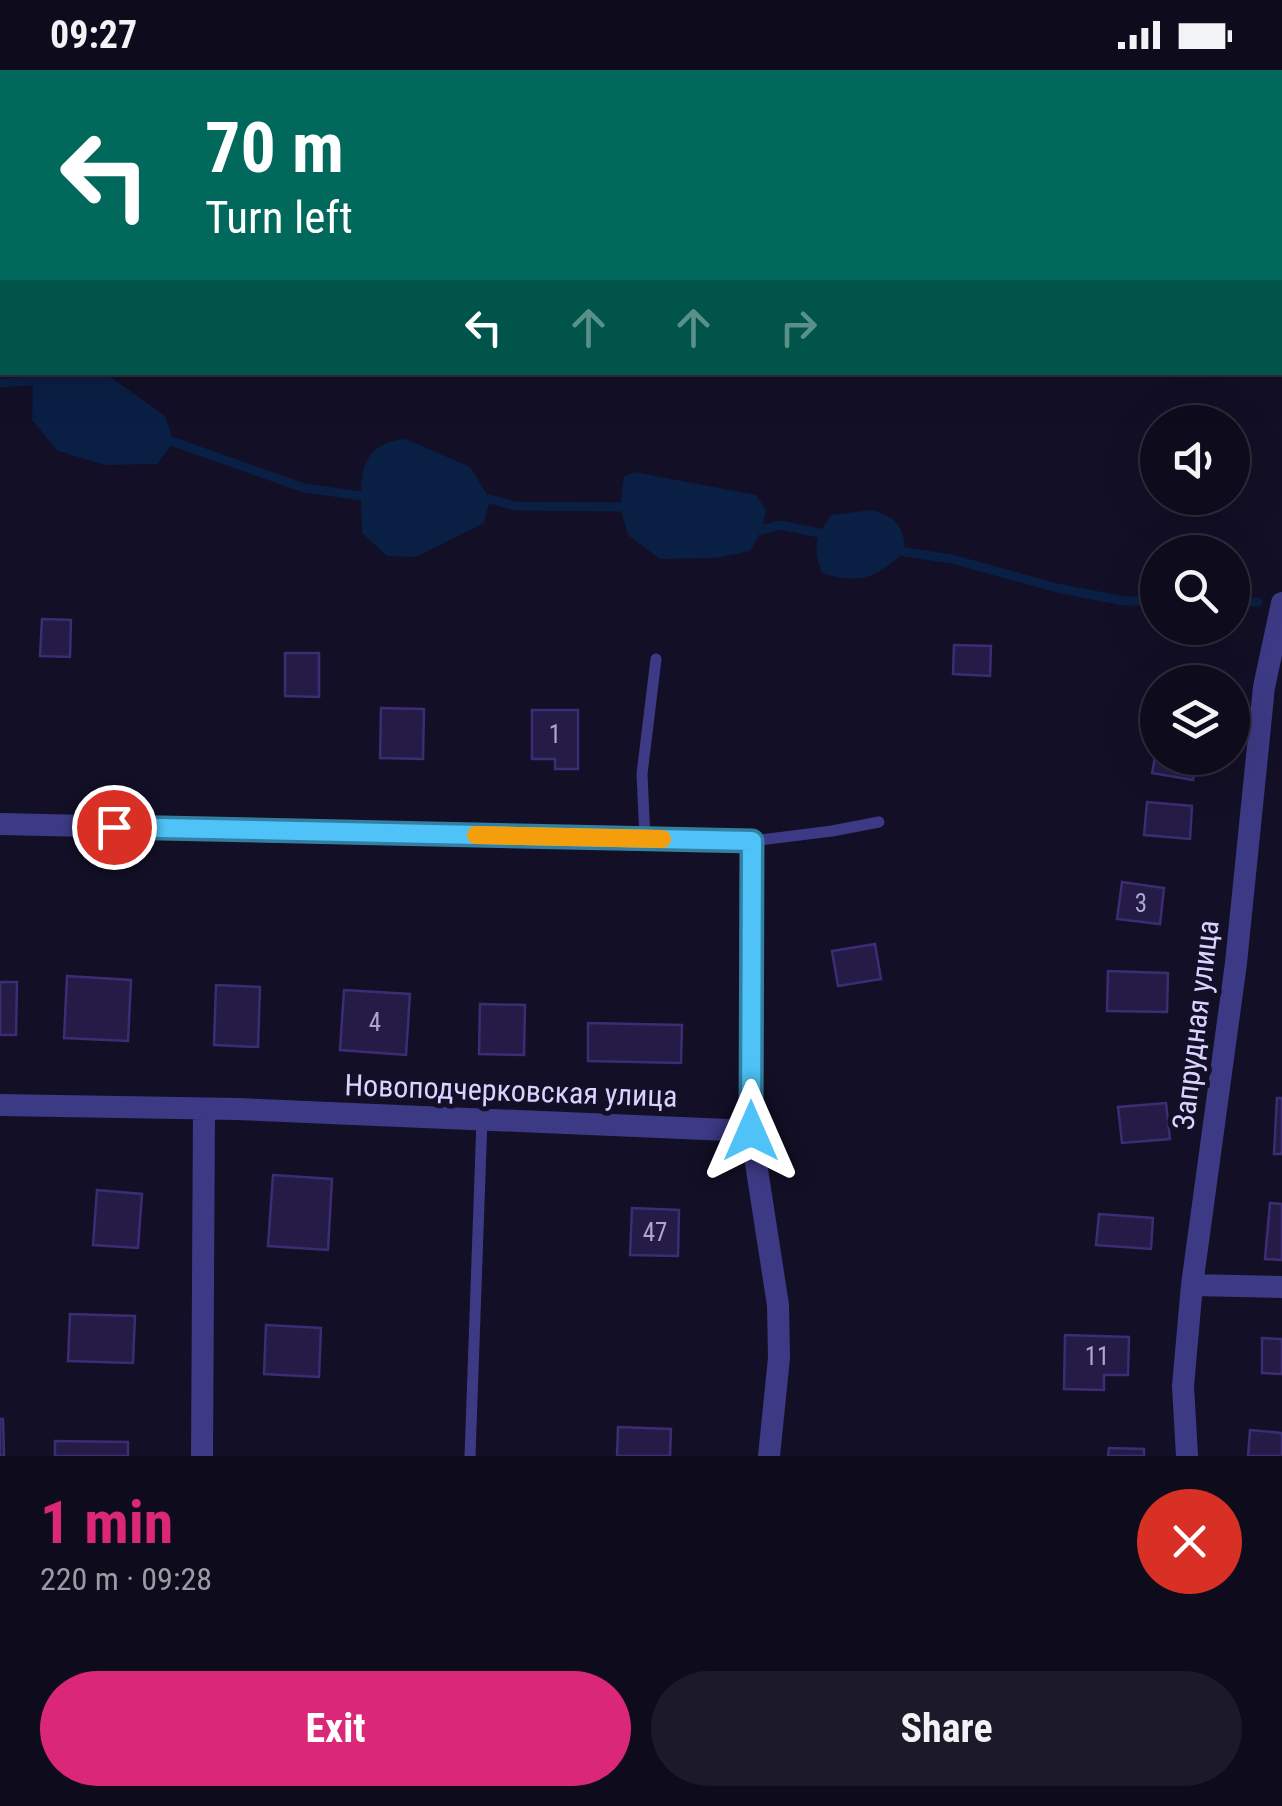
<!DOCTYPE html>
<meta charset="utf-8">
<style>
body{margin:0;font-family:"Roboto Condensed",sans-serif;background:#1c1929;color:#f1f3f6;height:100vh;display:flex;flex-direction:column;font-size:38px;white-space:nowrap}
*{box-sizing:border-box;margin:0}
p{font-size:32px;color:#9b9ba3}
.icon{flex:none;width:55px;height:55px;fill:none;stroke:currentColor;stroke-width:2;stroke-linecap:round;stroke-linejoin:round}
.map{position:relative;height:1386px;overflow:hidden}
.details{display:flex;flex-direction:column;background:#0e0b1c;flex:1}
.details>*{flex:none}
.banner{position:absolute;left:0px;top:0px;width:1282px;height:305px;box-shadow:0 10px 40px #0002,0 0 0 2px #2e2b3b;background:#00695c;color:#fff;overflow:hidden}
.tools{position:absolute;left:1140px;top:335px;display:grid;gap:20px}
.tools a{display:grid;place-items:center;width:110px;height:110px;border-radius:50%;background:#0e0b1c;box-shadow:0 10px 40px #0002,0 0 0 2px #2e2b3b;font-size:50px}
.pin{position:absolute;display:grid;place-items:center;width:85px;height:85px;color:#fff;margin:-42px;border:5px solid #fff;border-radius:50%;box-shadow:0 2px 10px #0007}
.me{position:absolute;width:110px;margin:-55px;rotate:0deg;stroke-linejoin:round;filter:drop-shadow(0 0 8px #0008)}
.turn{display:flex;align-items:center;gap:35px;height:210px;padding:0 40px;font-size:45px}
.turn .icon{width:130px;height:130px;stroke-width:2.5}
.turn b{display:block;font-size:70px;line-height:85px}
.lanes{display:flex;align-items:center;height:95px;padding:0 40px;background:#0003;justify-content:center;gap:50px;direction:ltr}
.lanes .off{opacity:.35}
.round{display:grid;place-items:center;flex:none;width:105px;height:105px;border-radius:52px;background:#1c1929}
.head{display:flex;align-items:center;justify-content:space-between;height:170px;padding:0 40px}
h1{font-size:60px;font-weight:700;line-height:75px;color:#db2777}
.button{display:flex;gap:20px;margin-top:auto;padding:20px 40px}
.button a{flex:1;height:115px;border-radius:60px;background:#db2777;color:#fff;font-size:40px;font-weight:700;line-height:115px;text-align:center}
.button a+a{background:#1c1929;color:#f1f3f6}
.status{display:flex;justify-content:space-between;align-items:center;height:70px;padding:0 50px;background:#0e0b1c;direction:ltr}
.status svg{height:28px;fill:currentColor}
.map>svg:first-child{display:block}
.water{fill:#0a1f44}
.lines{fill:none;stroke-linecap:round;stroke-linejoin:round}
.stream{stroke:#0a1f44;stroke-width:9}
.building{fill:#241b47;stroke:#3b2d73;stroke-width:2.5}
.lane{stroke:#3d3a85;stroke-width:11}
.street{stroke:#3d3a85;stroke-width:22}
.route-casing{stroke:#337fa1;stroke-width:25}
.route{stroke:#4fc3f7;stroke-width:18}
.slow{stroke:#f59e0b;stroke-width:18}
.labels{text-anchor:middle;stroke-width:10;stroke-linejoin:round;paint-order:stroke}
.number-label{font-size:25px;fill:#aca6d1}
.street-label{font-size:30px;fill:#d9d4ff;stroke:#130f26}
</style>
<div class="status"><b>09:27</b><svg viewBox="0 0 49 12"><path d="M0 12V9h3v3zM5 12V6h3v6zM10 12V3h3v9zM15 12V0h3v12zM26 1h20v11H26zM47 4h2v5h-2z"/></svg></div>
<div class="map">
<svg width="1282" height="1386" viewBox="0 0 1282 1386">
<rect width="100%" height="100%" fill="#130f26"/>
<path class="water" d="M38,303H105L165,346L174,372L157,394L105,395L58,381L32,350L33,311Z
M406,369L470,397L490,429L484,453L416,487L387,486L362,463C362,422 350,373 406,369Z
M634,402L756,425L766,440L762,460L750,481L715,488L660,489L628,465L620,437L624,407Z
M872,440C897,448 904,456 905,482C874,508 863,515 822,503C812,477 816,468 831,445Z"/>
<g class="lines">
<path class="stream" d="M0,313L33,311
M174,372L304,418L362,426
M490,429L515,436L620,437
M762,460L780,455L819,463
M905,482L952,489L1057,518L1124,531H1158
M1232,533L1258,532"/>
</g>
<path class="building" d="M116,0H154V2H116Z
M743,0H799V2H742Z
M0,25H2V69H0Z
M42,549L71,550L70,587L40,586Z
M954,575L991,576L990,606L953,604Z
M285,583H319V627L285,626Z
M381,638L424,639L423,689L380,688Z
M532,640H578V699H555V689H532Z
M1158,671V688H1197L1193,710L1152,703Z
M1147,732L1192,736L1190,769L1144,765Z
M1122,812L1164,818L1160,854L1117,849Z
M875,874L881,909L838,916L832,881Z
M1108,901L1168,903L1167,942L1107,941Z
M67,906L131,910L128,971L64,968Z
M0,912H17L16,965H0Z
M216,915L260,917L258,977L214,975Z
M344,920L410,924L406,985L340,980Z
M480,934L525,935L524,985L479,984Z
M588,953L682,955L681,993L588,991Z
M1277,1028H1282V1084H1274Z
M1166,1033L1170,1069L1122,1073L1118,1037Z
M273,1105L332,1109L328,1180L268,1176Z
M97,1120L142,1124L138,1178L93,1175Z
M1270,1133L1282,1134V1190L1265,1189Z
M632,1138L679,1140L678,1186L630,1185Z
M1099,1144L1153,1148L1151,1179L1096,1175Z
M70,1244L135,1246L133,1293L68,1291Z
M266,1255L321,1258L319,1307L264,1304Z
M1065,1265L1129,1267L1128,1305H1104V1320L1064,1319Z
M1262,1268L1282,1269V1304L1262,1303Z
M0,1349H3L4,1386H0Z
M618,1357L671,1359L670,1386H617Z
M1250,1360L1282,1363V1386H1248Z
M55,1371L128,1372V1386H55Z
M1109,1378L1144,1379V1386H1108Z"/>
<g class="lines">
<path class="lane" d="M645,769L642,704L656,589
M752,771L832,761L879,752
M470,1386L482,1049"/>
<path class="street" d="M1229,0L1230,2
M1280,269L1282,274
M0,754L752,771L751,1061
M0,1035L237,1039L751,1061L778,1235L779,1288L769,1386
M1192,1215L1282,1217
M202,1386L204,1039
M1187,1386L1183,1316L1192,1215L1236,893L1264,617L1282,533"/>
</g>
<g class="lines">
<g class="route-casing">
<path id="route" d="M114,757L752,771L751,1061"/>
</g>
<use href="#route" class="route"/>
<path class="slow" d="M476,765L662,769"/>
</g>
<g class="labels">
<g class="number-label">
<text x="555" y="673">1</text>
<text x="1141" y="842">3</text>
<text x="375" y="961">4</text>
<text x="655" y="1171">47</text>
<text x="1097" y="1295">11</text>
</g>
<g class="street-label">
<text transform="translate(1196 955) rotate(-83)" y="10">Запрудная улица</text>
<text transform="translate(511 1021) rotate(2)" y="10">Новоподчерковская улица</text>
</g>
</g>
</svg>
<div class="tools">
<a><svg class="icon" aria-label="sound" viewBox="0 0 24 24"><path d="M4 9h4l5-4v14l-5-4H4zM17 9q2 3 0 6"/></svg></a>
<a><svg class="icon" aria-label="search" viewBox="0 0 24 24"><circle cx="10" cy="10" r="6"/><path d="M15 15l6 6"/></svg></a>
<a><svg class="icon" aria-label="layers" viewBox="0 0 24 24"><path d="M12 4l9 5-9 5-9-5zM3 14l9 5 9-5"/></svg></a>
</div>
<div class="pin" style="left:114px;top:757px;background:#d93025"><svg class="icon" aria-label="arrive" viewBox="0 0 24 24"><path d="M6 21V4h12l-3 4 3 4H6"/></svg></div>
<svg class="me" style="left:751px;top:1061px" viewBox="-20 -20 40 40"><path d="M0-17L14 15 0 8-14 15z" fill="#4fc3f7" stroke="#fff" stroke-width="4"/></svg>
<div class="banner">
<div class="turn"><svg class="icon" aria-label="left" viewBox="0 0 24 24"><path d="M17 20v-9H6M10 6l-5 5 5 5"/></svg><div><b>70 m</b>Turn left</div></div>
<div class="lanes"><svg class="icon" aria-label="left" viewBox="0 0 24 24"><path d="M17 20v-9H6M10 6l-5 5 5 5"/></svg><svg class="icon off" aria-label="ahead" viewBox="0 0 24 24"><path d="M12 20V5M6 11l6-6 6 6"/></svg><svg class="icon off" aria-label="ahead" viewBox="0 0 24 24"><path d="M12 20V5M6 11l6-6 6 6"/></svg><svg class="icon off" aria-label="right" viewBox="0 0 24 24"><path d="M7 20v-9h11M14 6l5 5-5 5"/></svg></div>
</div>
</div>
<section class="details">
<div class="head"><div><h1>1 min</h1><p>220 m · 09:28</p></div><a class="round" style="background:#d93025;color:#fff"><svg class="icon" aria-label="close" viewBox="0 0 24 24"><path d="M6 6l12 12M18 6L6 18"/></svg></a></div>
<div class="button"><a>Exit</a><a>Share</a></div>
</section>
